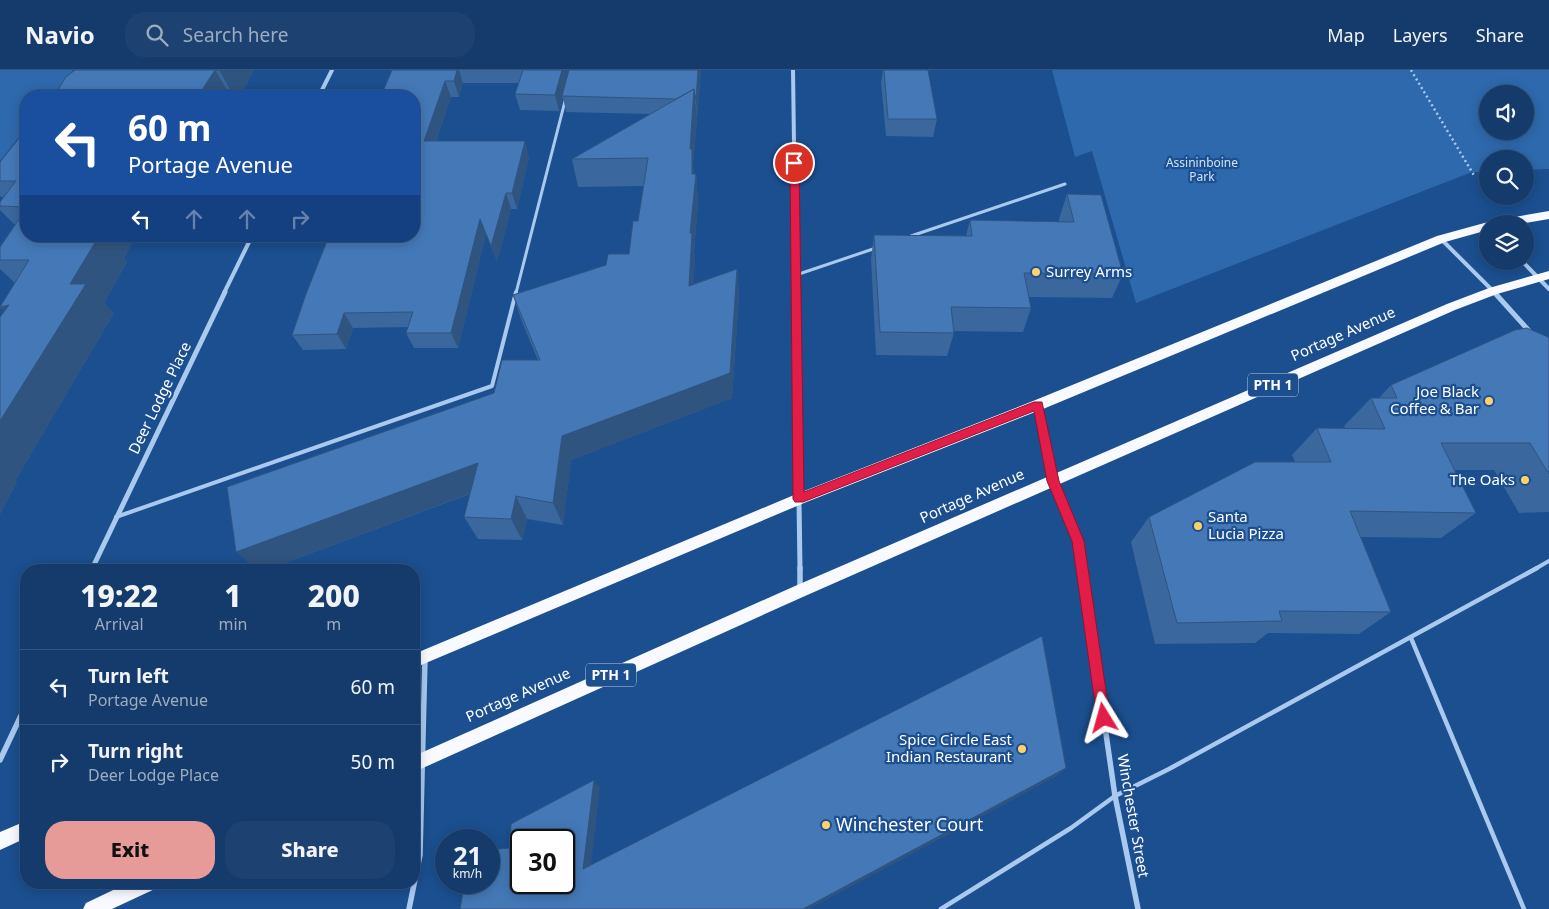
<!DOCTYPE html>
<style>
body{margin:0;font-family:"Noto Sans",sans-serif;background:#1d4271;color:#f1f3f6;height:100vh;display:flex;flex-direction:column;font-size:19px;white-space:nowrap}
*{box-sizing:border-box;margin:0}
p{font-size:16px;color:#9dadc1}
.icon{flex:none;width:28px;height:28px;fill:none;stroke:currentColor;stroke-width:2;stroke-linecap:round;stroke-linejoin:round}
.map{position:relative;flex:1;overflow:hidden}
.side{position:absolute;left:20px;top:494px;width:400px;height:325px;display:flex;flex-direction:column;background:#143b6b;border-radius:20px;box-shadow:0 2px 12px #0003,0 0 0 1px #33557e}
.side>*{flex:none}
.hud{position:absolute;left:20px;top:20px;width:400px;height:152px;border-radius:20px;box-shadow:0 2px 12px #0003,0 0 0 1px #33557e;background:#1a4fa0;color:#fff;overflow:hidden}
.buttons{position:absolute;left:1479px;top:15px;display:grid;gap:10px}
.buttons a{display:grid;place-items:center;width:55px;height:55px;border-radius:50%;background:#143b6b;box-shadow:0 2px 12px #0003,0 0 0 1px #33557e;font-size:25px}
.speed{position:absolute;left:435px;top:759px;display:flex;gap:10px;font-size:25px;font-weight:700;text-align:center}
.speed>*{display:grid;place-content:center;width:65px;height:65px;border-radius:50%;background:#143b6b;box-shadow:0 2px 12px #0003,0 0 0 1px #33557e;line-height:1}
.speed small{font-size:12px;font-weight:400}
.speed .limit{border:2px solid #111;border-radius:8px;background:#fff;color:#111}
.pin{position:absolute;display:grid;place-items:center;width:42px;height:42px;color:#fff;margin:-21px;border:2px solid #fff;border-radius:50%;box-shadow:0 1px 5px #0007}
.me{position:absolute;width:55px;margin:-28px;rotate:352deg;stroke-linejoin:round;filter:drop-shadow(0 0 4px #0008)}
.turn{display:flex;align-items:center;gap:18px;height:105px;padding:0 25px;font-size:22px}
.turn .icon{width:65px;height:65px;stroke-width:2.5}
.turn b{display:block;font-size:35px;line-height:42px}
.lanes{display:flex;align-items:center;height:48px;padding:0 25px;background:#0003;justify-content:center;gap:25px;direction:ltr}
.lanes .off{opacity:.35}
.eta{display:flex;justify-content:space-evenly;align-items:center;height:85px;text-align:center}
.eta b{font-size:30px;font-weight:800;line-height:35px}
.action{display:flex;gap:10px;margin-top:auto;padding:10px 25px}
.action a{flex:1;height:58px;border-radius:20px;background:#e69b98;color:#111;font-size:20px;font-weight:800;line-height:58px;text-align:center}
.action a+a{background:#1d4271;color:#f1f3f6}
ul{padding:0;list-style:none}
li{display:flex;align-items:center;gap:15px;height:75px;padding:0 25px;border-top:1px solid #33557e}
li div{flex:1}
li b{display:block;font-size:19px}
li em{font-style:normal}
header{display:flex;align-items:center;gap:30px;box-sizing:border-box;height:70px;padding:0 25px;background:#143b6b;border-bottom:1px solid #33557e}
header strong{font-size:24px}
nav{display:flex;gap:28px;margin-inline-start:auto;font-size:18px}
.search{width:350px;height:45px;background:#1d4271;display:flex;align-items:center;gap:12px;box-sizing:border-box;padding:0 18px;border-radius:20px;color:#9dadc1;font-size:19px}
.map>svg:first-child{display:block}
.green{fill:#2e69ad;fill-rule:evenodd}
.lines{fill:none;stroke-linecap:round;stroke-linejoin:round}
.path{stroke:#a9c9ee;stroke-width:2.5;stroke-dasharray:2 3;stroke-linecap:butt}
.service-far2{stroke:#a9c9ee;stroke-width:3}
.service-far1{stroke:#a9c9ee;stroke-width:4}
.service{stroke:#a9c9ee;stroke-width:4.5}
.minor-far2{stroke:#a9c9ee;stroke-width:4}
.minor-far1{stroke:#a9c9ee;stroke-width:5}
.minor{stroke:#a9c9ee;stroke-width:5.5}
.trunk{fill:#f8faff;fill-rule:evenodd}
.wall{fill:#3a679d}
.shaded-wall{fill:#305480}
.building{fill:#4478b7;stroke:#305480;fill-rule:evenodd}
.route{fill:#e11d48;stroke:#92132f}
.poi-dot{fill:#ffd166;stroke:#1b4f8f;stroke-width:2}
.labels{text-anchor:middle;stroke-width:4.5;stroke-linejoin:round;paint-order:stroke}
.far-park-label{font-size:12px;fill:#cfe3fa;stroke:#1b4f8f}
.shield{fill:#1b4f8f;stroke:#bbcadd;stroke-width:1}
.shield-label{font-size:14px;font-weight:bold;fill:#fff}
.poi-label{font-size:15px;fill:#fff;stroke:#1b4f8f;text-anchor:end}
.street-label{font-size:15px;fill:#fff;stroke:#1b4f8f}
.near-poi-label{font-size:18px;fill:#fff;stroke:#1b4f8f;text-anchor:start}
</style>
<header>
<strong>Navio</strong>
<div class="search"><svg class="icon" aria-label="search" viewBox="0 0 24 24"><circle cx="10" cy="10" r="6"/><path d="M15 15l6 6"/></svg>Search here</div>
<nav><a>Map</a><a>Layers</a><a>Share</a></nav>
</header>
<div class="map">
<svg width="1549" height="839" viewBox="0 0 1549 839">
<rect width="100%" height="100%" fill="#1b4f8f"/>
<path class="green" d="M0,0H73L52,26H26V58L0,91Z
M1052,0H1549V99L1525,100V89H1488L1487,102H1472L1136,233L1092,81L1075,87ZM1488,24H1525V61H1488Z"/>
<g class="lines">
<path class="path" d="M1411,0L1475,107"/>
<path class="service-far2" d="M911,166L1065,114
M796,205L876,178
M516,223L565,31"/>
<path class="service-far1" d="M116,447L492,316L516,222
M1535,499L1549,491"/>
<path class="service" d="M1411,568L1524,839
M941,839L1071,758L1115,726L1169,699L1537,498"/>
<path class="minor-far2" d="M793,0L796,223
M319,26L332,0
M1441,169L1495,223
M1522,191L1549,219
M224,223L252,166"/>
<path class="minor-far1" d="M796,222L800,499
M1494,222L1530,262
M1038,335L1053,411L1078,471L1082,499
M92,499L225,222"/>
<path class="minor" d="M800,498V519
M1082,498L1115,726L1138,839
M91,500L92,498
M0,690L26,635
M409,839L420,785L425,588"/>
<path class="trunk" d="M1549,141V149L1520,154H1488V160L1445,172L1043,339L804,433L414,598V584L794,425L1033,331L1437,166L1488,152L1492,153L1497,150Z
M1549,201V209L1497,224L1455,240L805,526L414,702V686L795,516L1447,234L1489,218Z
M26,751V768L0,780V762Z
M130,812H160L157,818L112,839H83L86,833Z"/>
</g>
<path class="wall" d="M75,0H254L240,26H54Z
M392,0H701L693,95L694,104H696L698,132L694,182L695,190L693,214L737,199L739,225L732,328L571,390L563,455L527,449L522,470L478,469L464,447L470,424L266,500H257L538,290L522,252L513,225L606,195L629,184L638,151L644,116L578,117L572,89L650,44L566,42L563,27L559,41L520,40L515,24L519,13H463L459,27H451L436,71L529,87L517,139H511L497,191L486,164L458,278H414L406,263L408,257L353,258L346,279L303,280L292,265L414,166Z
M883,0H928L937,49L933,67L886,66L881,13Z
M26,66V166H136L124,188L127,192L104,233L114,243L15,411L17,412L0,444L4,241L0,238V237L15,213L0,199V177L15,155L0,140V132L3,128L0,126V92Z
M1067,124L1123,204L1112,228L1029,227L1031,238L1023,262L953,261L954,263L947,286L876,285L871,189L874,165L966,166L970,150L1059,152V149Z
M1549,269V442L1519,443L1494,400H1454L1476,443L1441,468L1361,467L1391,542L1359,564L1268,563L1255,573L1155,574L1131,472L1149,447L1295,392L1292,385L1317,358H1345L1344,356L1371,328H1379L1391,315Z"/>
<path class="shaded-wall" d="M215,0L231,26H198Z
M219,0H254L240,26H234Z
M457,0H459L463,13L459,27L454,11Z
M562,0H569L559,41L555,25Z
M698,0H701L697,46L696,30Z
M445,11L451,27L430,87L424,71Z
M694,19L697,47L693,95L694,107L696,104L698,132L694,182L695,190L692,242L689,216L690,163V79Z
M525,71L529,87L517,139L512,123Z
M506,123L511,139L497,191L491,176Z
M480,149L486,164L458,278L451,263Z
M99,166H136L124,188L127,192L104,233L114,243L15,411L17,412L0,444V351L70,214Z
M737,199L739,225L732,328L571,390L563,455L553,433L562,366Z
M9,235L31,267L0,238Z
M344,243L353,258L346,279L337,264Z
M478,393L490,416L266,500H257L236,482Z
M516,426L527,449L522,470L511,449Z
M1066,698L1057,706L809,839H803Z
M594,710L600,718L590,804L583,799Z"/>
<path class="building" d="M75,0H219H215L198,26H54L66,7Z
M392,0H457L454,11H445L424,71H525L512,123H506L491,176L480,149L451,263H406L413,242L344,243L337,264L292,265L306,224L329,166H414V26H381Z
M523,0H562L555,25L515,24Z
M569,0H698L696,30L694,19L676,29L562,26Z
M884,0H928L937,49H888Z
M694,19L690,79H692V104H696L690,163H692L689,216L737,199L730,303L562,366L553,433L516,426L511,449L464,447L478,393L236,482L227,417L494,323L502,290H540L513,225L606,195L608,184H629L633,151H638L648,88L572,89Z
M26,66V137L0,136V132L16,111H0V92L20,67H26Z
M1067,124L1101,125L1123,204L1024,203L1031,238L951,237L954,263L880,262L874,165L972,166L970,150L1074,152Z
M26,139V166H99L70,214H86L0,351V247L9,235L0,237L29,190H0V177Z
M1527,258L1548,267L1549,269V404L1530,373H1441L1476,443L1350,441L1391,542L1279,541L1282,551L1177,553L1149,447L1255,392H1331L1317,358L1385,359L1371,328H1397L1391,315L1515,260Z
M1042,566L1066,698L803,839H460L465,812H489V780L510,778L511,754L594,710L583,799ZM521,770H564V812H521Z"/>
<path class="route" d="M794,90L799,93L804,422L1034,332H1042L1059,411L1084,471L1110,648L1108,653L1104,654L1099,653L1097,648L1072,471L1047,411L1034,341L803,432H795L793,429L790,93Z"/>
<g class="poi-dot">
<circle cx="1036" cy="202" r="5"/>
<circle cx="1489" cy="331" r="5"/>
<circle cx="1525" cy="410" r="5"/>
<circle cx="1198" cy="456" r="5"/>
<circle cx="1022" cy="679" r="5"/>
<circle cx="826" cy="755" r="5"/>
</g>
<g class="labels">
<g class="far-park-label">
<text x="1202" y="97">Assininboine<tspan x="1202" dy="14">Park</tspan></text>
</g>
<g class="shield">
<rect x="1248" y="303.5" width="50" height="23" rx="4"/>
<rect x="586" y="593.5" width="50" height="23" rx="4"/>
</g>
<g class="shield-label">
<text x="1273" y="320">PTH 1</text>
<text x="611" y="610">PTH 1</text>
</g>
<g class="poi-label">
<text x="1046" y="207" text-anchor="start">Surrey Arms</text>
<text x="1479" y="327">Joe Black<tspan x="1479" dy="17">Coffee &amp; Bar</tspan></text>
<text x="1515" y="415">The Oaks</text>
<text x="1208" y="452" text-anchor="start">Santa<tspan x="1208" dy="17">Lucia Pizza</tspan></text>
<text x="1012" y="675">Spice Circle East<tspan x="1012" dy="17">Indian Restaurant</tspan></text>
</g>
<g class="street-label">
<text transform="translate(1343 264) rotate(-24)" y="5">Portage Avenue</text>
<text transform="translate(160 328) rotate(-64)" y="5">Deer Lodge Place</text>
<text transform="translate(972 426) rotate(-24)" y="5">Portage Avenue</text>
<text transform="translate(518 625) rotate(-24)" y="5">Portage Avenue</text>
<text transform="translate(1133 746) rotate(80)" y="5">Winchester Street</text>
</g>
<g class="near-poi-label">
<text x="836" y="761">Winchester Court</text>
</g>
</g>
</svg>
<div class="buttons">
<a><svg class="icon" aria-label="sound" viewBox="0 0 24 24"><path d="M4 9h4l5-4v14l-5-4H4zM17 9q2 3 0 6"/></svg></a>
<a><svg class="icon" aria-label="search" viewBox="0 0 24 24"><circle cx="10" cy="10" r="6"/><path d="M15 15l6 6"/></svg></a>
<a><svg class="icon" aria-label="layers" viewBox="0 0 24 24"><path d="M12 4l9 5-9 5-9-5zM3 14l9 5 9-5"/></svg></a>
</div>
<div class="speed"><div>21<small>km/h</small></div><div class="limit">30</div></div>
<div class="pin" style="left:794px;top:93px;background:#d93025"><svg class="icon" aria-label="arrive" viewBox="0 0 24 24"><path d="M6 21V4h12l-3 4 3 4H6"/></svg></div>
<svg class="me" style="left:1104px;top:648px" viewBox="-20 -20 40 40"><path d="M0-17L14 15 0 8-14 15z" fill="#e11d48" stroke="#fff" stroke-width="4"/></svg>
<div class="hud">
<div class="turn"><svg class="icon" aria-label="left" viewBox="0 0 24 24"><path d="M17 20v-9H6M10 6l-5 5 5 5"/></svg><div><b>60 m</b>Portage Avenue</div></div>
<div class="lanes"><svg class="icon" aria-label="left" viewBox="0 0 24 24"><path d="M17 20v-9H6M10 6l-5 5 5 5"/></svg><svg class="icon off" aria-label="ahead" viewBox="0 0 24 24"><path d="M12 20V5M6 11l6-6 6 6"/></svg><svg class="icon off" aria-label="ahead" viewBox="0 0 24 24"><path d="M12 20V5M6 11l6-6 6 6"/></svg><svg class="icon off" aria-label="right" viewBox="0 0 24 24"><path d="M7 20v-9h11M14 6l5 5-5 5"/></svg></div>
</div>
<section class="side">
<div class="eta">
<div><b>19:22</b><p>Arrival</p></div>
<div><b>1</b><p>min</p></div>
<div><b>200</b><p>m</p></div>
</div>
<ul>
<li><svg class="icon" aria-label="left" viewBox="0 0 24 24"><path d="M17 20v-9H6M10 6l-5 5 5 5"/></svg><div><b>Turn left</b><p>Portage Avenue</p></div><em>60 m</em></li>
<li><svg class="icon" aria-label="right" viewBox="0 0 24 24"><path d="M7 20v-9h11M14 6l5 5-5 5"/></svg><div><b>Turn right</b><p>Deer Lodge Place</p></div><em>50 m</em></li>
</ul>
<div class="action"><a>Exit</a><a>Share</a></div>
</section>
</div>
